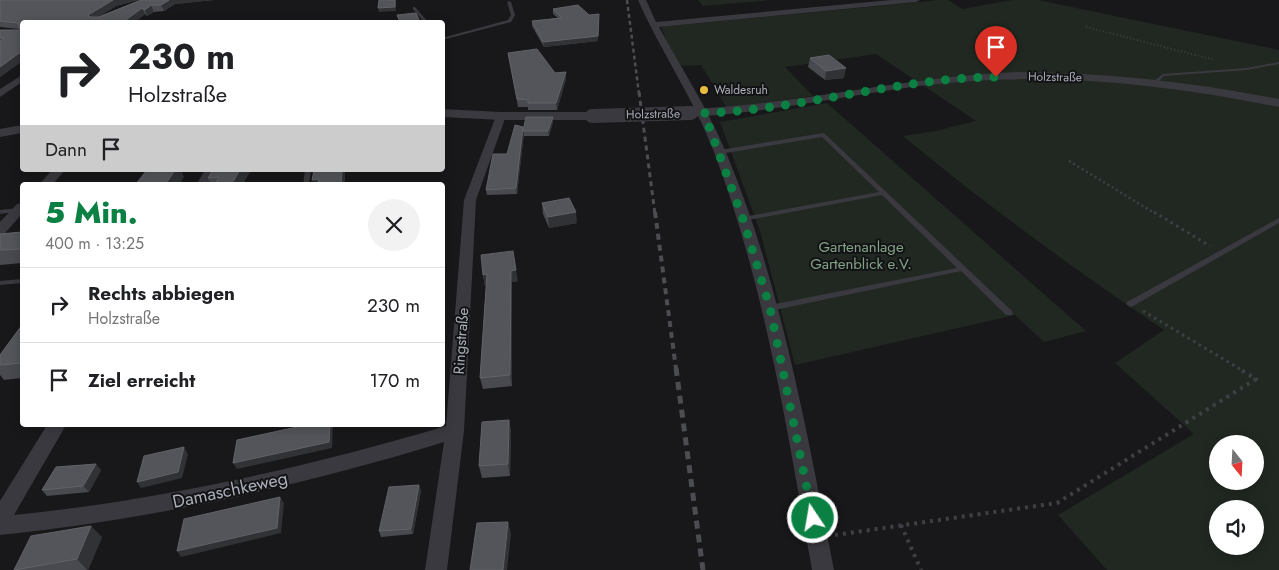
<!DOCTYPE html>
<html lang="de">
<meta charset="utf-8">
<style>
body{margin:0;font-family:Jost,sans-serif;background:#f2f2f2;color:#202124;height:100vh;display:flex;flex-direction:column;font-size:19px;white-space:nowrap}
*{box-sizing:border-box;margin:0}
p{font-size:16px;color:#757577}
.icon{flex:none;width:28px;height:28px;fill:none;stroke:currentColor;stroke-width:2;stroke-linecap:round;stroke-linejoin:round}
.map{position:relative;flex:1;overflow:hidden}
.side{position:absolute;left:20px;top:182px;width:425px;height:245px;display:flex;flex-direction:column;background:#fff;border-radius:5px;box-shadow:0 2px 12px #0003}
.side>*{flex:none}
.banner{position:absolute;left:20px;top:20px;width:425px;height:152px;border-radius:5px;box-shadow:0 2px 12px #0003;background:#fff;color:#202124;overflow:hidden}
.needle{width:32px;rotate:162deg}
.tools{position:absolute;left:1209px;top:435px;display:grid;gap:10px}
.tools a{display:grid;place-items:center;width:55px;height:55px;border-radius:50%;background:#fff;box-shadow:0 2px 12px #0003;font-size:25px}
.pin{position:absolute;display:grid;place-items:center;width:42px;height:42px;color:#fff;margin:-51px -21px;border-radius:50% 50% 50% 0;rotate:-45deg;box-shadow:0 0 5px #0007}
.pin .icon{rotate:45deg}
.me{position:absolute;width:55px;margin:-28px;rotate:348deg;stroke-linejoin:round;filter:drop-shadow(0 0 4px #0008)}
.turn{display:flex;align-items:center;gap:18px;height:105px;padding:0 25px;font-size:22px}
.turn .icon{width:65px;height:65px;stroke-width:2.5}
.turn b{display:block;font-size:35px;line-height:42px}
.then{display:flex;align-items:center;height:48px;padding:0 25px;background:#0003;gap:10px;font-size:19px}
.round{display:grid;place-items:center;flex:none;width:52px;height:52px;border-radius:26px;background:#f2f2f2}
.headline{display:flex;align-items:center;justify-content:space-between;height:85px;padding:0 25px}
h1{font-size:30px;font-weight:800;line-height:38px;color:#0b8043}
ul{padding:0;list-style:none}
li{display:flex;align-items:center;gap:15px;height:75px;padding:0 25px;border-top:1px solid #e0e0e0}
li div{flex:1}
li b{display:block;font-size:19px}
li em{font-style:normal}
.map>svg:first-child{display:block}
.green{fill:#202821;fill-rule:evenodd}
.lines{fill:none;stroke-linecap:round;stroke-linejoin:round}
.path-far3{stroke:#3f4046;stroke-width:2;stroke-dasharray:1 2.5;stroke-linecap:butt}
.path-far2{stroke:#3f4046;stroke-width:2.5;stroke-dasharray:2 3;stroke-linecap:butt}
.path-far1{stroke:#3f4046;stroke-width:3;stroke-dasharray:2.5 4;stroke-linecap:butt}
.path{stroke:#3f4046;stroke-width:4;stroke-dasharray:3 5;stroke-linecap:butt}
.service{fill:#39393f;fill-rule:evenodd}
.minor{fill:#39393f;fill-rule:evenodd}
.tertiary{fill:#39393f;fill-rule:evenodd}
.rail-far3{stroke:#4c4d53;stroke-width:2.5;stroke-dasharray:4 3;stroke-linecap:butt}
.rail-far2{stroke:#4c4d53;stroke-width:3;stroke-dasharray:5 4;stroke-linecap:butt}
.rail-far1{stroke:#4c4d53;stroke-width:4;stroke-dasharray:6 5;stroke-linecap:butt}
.rail{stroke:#4c4d53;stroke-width:5;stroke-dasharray:8 6;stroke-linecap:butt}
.tertiary-bridge{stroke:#39393f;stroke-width:14}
.wall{fill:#494a4f}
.shaded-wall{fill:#313235}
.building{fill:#54555a;stroke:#616369}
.route{stroke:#0b8043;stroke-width:9;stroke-dasharray:0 16.2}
.poi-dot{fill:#ebbb3e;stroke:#131315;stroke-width:2}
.labels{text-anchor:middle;stroke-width:4;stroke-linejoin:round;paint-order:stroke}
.far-street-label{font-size:12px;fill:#aaaeb9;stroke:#131315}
.far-poi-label{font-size:12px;fill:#aaaeb9;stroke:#131315;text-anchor:start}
.park-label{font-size:15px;fill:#82a386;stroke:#131315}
.street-label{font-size:15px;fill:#aaaeb9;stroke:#131315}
.near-street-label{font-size:18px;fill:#aaaeb9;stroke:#131315}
</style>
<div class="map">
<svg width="1279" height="570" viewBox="0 0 1279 570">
<rect width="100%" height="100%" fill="#18181a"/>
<path class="green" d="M698,0H772L703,6Z
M940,0H948L962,9L1012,0H1038L1279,50V570H1107L1058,515L1194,434L1115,363L1164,330C1074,269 987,206 903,136L936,131L976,121L876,54L785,67L813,96L727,108L701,65L677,66L661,27ZM1218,444H1255V481H1218ZM1218,509H1255V546H1218Z
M827,103L1086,331L1044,342L1015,315L795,365L760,231L720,122Z"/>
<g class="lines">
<path class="path-far3" d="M1086,27L1215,60"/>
<path class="path-far2" d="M1069,161L1156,214"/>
<path class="path-far1" d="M1154,212L1210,246
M1143,311L1240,369"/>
<path class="path" d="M901,525L921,570
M835,535L1057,503L1256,379L1238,368"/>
<path class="service" d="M509,1L511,2L515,15L511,22L442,40V38L508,20L511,15L507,2Z
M413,7H415L428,22H424L413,9Z
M1279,62V64L1247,70L1164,76L1158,82L1154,81L1163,74L1247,68Z
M823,133L825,134L1012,311L1013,313L1012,315H1006L961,271L770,311L767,310L766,308L770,305L957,268L882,195L743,221L741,220L740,219L743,217L879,192L822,137L720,154L717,152L720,150Z
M305,170H311L309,185H303Z
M19,208L21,209L22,210L21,211L0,214V210Z
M1279,218V223L1133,306L1130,307L1126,304L1127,302Z
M22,279V283L0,285V281Z"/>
<path class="minor" d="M638,0H646L656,22L891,0H920L916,2L659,27C681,68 707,107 725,150C781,283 806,429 834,570H812C787,429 765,286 714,152C694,99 661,52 638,0Z
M22,75V82L0,97V89Z
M501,113L506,116L476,200L464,431L447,570H425L444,442C298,487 152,519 0,535V501L47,425H66L14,515C161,500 304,468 446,426L464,200L496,116Z
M52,170H65L52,185H39Z
M205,170H217L208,185H196Z
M22,203V214L5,233L0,234V222L17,204Z"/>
<path class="tertiary" d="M1015,72C1104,72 1191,82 1279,99V107C1177,87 1075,74 972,81C877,87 786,112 691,117L685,113L691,109C800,104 906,77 1015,72Z
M442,109L501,112H592L598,116L592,120H501L442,117Z
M22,125V133L0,137V129Z"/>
<path class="rail-far3" d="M627,0L639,94"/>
<path class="rail-far2" d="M639,92L655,214"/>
<path class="rail-far1" d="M655,212L676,369"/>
<path class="rail" d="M676,368L703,570"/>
<path class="tertiary-bridge" d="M592,116L691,113"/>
</g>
<path class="wall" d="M0,0H138L116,6L98,17L141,0H214L175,4L164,11L154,12L147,16L145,14L135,22H22V61L0,77V30H20L19,29L0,27Z
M553,9L598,41L544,47L532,26V21L558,18L553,14Z
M508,53L555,73L566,79L557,110H528V107H518Z
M810,58L844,78L825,80L808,67Z
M553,122L549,136H524V133L517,194L487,195L486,190L524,130Z
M213,170H251L242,185H211L208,178Z
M542,203L577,223L549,228L543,214Z
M22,232V263L0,265V234Z
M483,275L518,281L512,282V386L483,389L480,378L486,286H485Z
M22,325V378L4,380L0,375V355Z
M509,420L511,432L510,476L482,478L479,466Z
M101,470L89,492L47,496L42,490Z
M419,485L421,491L413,534L381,537L379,531Z
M102,537L88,570H14Z"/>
<path class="shaded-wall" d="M113,0H138L116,6L91,22L88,15Z
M169,0H214L175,4L164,11L161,5Z
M395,0H396V11L379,12L378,8Z
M151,5L154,12L147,16L145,10Z
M142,8L145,14L135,22H123Z
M599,19L598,41L544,47L543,42Z
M22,51V61L0,77V67Z
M846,68L844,78L825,80L826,71Z
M566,72V79L557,110L556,103Z
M553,117V122L549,136L548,131Z
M523,127L524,133L517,194L516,188Z
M175,170H181L184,177L179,185H165Z
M240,170H251L242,185H231Z
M342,170H345V185H341Z
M319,179L321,185H314L312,180Z
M576,212L577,223L549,228L548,217Z
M516,270L518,281L512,282V386L510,375L511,271Z
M487,274L489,285L485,286L483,275Z
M509,420L511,432L510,476L508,464Z
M330,425H332L333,426L332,448L237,469L233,463Z
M184,447L188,454L182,478L141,488L137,482Z
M96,464L101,470L89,492L83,486Z
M419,485L421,491L413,534L411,529Z
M280,497L284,503L281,533L181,557L177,551Z
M508,522L511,534L507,570H503Z
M91,526L102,537L88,570H87L77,559Z"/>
<path class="building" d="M0,0H113L88,15L90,17H99L141,0H169L161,5H151L145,10L142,8L123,22H22V51L0,67V42L5,38H0V30H20L18,23L0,21Z
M379,0H395V7L378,8Z
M578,5L589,15L599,14L598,36L543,42L532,21L562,18L553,9Z
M416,13L420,22H400L397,15Z
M537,49L555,73L566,72L556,103H528V100L517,99L508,53Z
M829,55L846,68L826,71L810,58Z
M526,117H553L548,131H523Z
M515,125L523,127L516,188L486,190L493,154H507Z
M147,170H175L165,185H135Z
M213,170H240L231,185H215L219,177L208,178Z
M314,170H342L341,185H317L319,179L312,180Z
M569,198L576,212L548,217L542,203Z
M22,232V249L0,250V234Z
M513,251L516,270L511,271L510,375L480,378L487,274L483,275L481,255Z
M22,325V363L0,365V355Z
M509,420L508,464L479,466L482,422Z
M306,425H330L329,442L233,463L237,440Z
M184,447L178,472L137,482L144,456Z
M96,464L83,486L42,490L56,467Z
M419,485L411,529L379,531L389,487Z
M280,497L277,528L177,551L184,519Z
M508,522L503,570H470L477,523Z
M91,526L77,559L14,570L31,536Z"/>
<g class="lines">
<path class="route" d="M813,518L770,308L743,219L704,113C802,110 897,78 996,77"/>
</g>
<circle class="poi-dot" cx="704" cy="90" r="5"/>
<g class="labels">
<g class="far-street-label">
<text transform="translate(1055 77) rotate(1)" y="4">Holzstraße</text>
<text transform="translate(653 114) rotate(-1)" y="4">Holzstraße</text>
</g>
<g class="far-poi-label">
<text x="714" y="94">Waldesruh</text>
</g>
<g class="park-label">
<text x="861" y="252">Gartenanlage<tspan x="861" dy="17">Gartenblick e.V.</tspan></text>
</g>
<g class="street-label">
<text transform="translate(461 341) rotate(-86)" y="5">Ringstraße</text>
</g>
<g class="near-street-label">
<text transform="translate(230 490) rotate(-12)" y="6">Damaschkeweg</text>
</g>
</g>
</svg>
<div class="tools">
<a><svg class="needle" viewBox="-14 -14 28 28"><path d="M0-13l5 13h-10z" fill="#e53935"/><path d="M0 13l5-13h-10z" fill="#757577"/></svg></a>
<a><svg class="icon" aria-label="sound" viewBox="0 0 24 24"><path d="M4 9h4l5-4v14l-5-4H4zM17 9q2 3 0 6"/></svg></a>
</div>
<div class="pin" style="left:996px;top:77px;background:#d93025"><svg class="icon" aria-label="arrive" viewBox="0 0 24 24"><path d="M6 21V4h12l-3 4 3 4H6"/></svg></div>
<svg class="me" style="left:813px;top:518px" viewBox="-20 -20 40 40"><circle r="17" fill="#0b8043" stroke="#fff" stroke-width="3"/><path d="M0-11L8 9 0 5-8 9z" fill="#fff"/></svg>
<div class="banner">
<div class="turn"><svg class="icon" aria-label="right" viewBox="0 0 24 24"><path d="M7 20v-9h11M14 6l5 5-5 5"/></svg><div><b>230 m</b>Holzstraße</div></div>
<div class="then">Dann<svg class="icon" aria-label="arrive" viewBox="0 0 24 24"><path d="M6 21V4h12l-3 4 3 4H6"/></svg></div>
</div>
<section class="side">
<div class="headline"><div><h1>5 Min.</h1><p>400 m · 13:25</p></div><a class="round"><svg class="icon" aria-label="close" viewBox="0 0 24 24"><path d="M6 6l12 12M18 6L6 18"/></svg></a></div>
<ul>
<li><svg class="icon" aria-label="right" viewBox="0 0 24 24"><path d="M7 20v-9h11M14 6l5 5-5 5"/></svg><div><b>Rechts abbiegen</b><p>Holzstraße</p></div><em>230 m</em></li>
<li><svg class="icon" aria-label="arrive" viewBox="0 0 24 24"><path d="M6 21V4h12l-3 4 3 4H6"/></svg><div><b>Ziel erreicht</b></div><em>170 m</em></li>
</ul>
</section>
</div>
